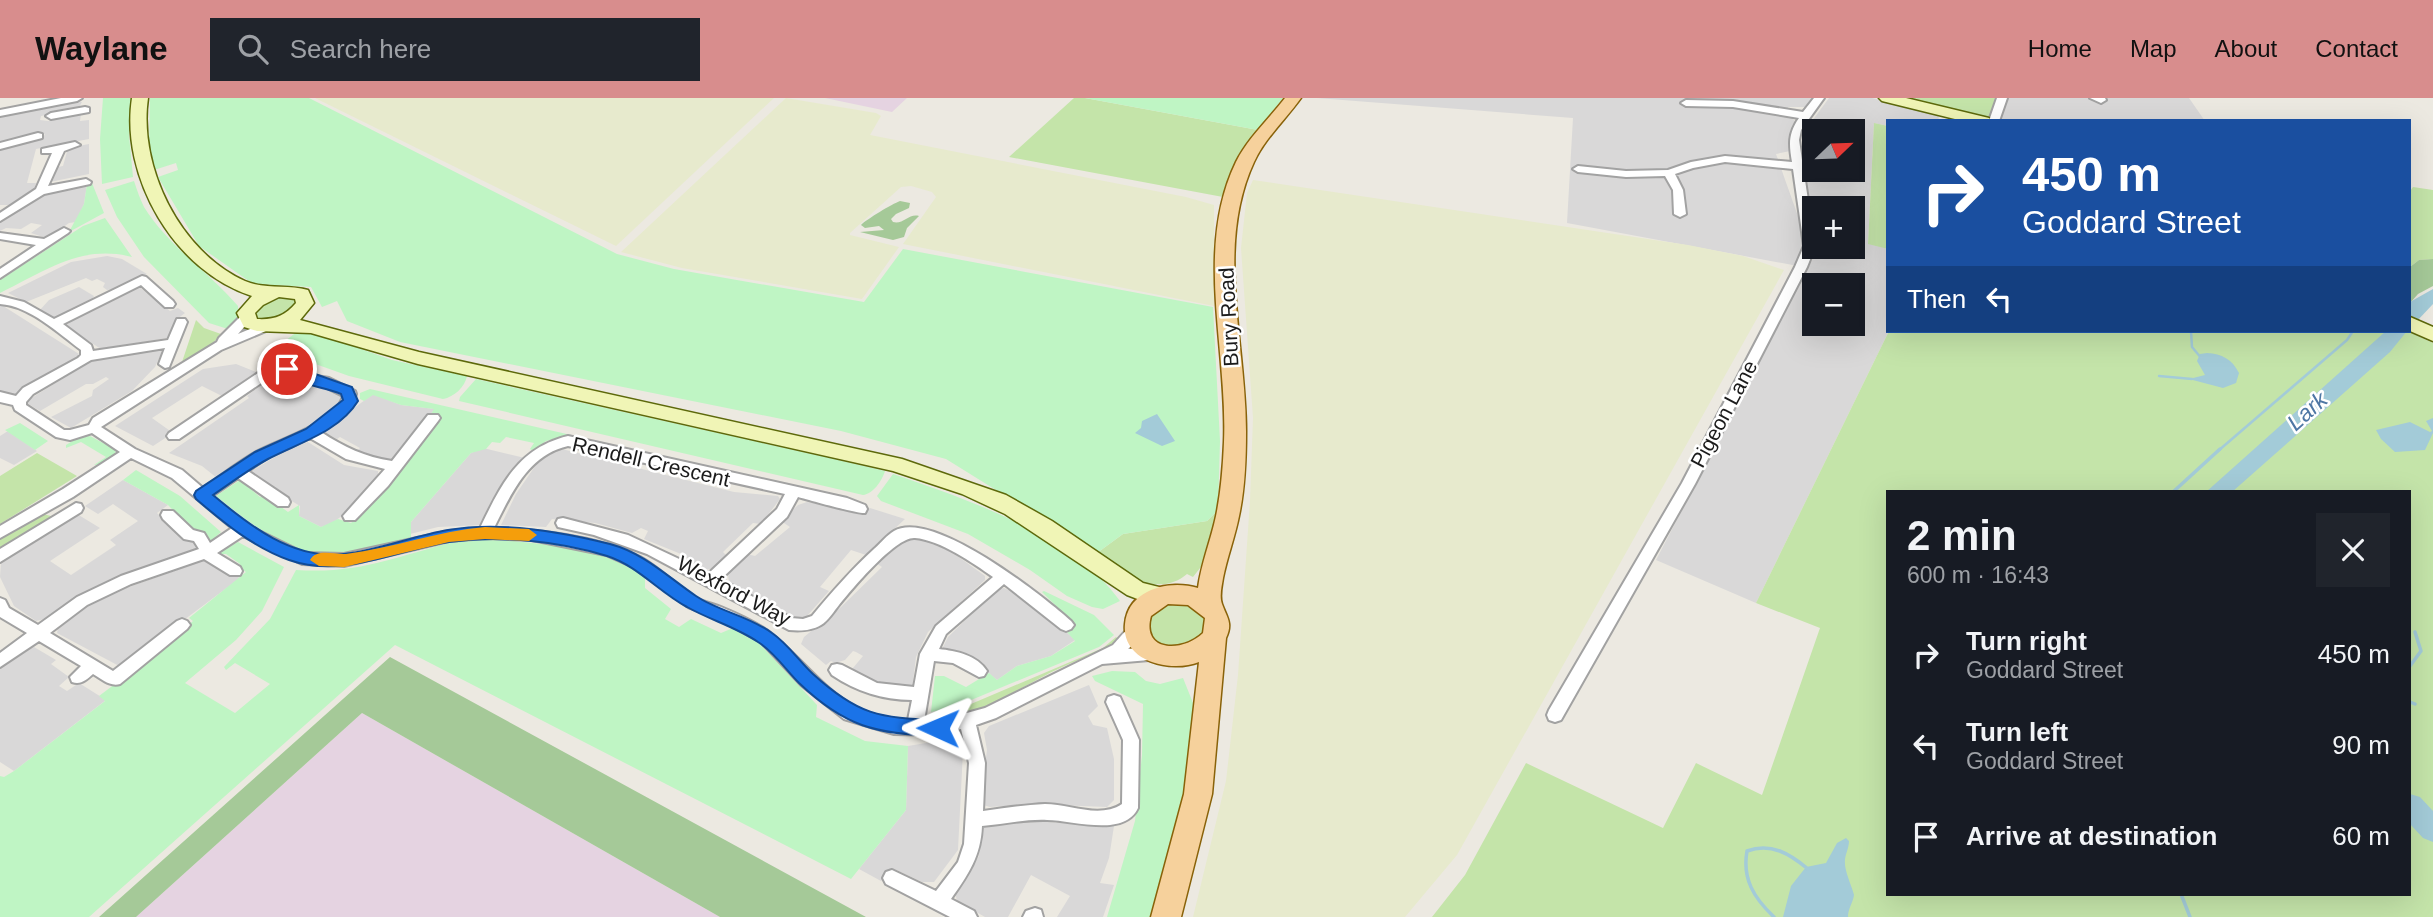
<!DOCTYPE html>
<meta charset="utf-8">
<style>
body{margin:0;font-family:Arial,sans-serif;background:#20242c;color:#f1f3f6;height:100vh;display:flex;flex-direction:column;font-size:26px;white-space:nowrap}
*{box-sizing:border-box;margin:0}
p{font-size:23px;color:#9ea1a6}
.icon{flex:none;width:38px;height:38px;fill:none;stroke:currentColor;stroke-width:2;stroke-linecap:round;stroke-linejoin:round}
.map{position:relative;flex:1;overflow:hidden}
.sheet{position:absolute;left:1886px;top:392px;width:525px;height:406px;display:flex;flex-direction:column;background:#171b24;border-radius:0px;box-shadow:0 7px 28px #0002}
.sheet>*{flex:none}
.top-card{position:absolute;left:1886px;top:21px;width:525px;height:214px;border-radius:0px;box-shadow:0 7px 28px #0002;background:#1a4fa0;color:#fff;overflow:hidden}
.needle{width:46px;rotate:67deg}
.fabs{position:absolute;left:1802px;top:21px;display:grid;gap:14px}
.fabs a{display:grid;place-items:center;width:63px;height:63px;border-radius:0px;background:#171b24;box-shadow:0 7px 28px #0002;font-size:35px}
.pin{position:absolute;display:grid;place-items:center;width:60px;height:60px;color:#fff;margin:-30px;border:4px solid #fff;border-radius:50%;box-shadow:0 2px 7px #0007}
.me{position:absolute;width:77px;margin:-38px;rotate:271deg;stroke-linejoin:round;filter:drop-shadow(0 0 5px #0008)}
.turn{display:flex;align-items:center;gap:24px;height:147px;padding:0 21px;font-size:32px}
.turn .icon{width:91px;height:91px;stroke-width:2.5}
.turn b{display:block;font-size:49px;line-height:60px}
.then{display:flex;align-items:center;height:66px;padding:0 21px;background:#0003;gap:14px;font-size:26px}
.round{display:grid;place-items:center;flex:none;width:74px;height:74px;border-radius:0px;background:#20242c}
.head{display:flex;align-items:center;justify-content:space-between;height:119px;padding:0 21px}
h1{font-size:42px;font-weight:800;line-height:52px}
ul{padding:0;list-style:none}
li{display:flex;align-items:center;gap:21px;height:91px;padding:0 21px}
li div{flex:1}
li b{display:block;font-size:26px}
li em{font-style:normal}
header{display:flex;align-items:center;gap:42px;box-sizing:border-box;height:98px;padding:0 35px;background:#d88d8d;color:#111}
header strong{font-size:33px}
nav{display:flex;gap:38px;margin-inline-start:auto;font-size:24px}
.search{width:490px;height:63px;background:#20242c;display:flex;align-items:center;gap:18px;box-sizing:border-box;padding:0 24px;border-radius:0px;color:#9ea1a6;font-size:26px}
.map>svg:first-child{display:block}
.residential{fill:#d9d8d8;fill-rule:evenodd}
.industrial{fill:#e5d3e1}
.farmland{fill:#e7eacd}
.grass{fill:#c4e4a9;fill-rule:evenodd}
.forest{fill:#a5c998}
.park{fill:#bff5c4}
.water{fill:#a3cbd8}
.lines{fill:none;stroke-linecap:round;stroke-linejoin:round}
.stream-far1{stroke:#a3cbd8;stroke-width:2.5}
.stream{stroke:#a3cbd8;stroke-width:3.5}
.river{fill:#a3cbd8;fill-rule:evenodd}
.minor-casing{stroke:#a2a2a2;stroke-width:4}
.secondary-casing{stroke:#5d690b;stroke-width:3}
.primary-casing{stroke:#896209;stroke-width:3}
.minor{fill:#fff;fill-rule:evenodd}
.secondary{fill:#f0f5b6;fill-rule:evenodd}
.primary{fill:#f6d19c;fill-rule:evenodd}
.route{fill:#1a73e8;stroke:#114b97;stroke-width:2}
.slow{fill:#f59e0b}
.labels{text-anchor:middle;stroke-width:5;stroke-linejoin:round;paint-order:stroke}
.street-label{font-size:21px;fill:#1b1b1b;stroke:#fff}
.water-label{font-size:23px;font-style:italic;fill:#4e77a4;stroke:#fff}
</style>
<header>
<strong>Waylane</strong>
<div class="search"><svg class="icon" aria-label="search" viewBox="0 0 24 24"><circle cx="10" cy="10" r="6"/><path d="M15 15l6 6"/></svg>Search here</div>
<nav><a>Home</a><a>Map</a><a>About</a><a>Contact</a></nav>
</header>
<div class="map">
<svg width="2433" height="819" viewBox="0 0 2433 819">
<rect width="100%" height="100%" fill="#ece9e1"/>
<path class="residential" d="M1317,0H1812L1805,9H1788L1787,16L1795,23L1790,37V53L1776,56L1799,121L1803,151L1798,168L1567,125L1573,20Z
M1829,0H1872L1938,15L1939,23H1888V28L1874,25L1868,145L1888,151L1889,233L1756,505L1656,462L1819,149H1853V110H1815V128L1807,91L1804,34ZM1815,33H1853V72H1815ZM1815,187H1853V226H1815Z
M1910,0H2189L2205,23H2004Z
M77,3L82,4L78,11L41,18L40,22L48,23L81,16L80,23L89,22V41L36,51L27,85H36L34,93L10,107H0V49L43,40L45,36L0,47V16Z
M89,46V76L45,85L53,70L63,68L68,50Z
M87,86L84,106L76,124L69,125L52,137L43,139L31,135L42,127L31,125L21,131L6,130L0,133V124L31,102L53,93Z
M107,158L122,161L147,176L114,191L107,192L103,189L105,185L97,181L92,183L86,180L26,204L8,195L71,164Z
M138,188L170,213L178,210L185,215L177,221L167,240L101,251L65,228L81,216Z
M79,189L94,198L91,203L58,219H51L39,213L49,202Z
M0,206L79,256L78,260L11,300L0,292Z
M158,251L162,254L155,269L132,293L71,330L51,319L92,298L93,292L109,281L106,279L93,286H86L40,313L25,304L91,263Z
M236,266L256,274L222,298L202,288L152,320L173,335L153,348L115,328L203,271Z
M286,276L341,298V304L305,330L258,353L217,380L202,368L169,355L249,300L247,298L272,278Z
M373,296L401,307L435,311L392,361L387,363L367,360L356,354L360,350L340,339L337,341L325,335L326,331Z
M8,333L37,353L14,367L0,360V338Z
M308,344L344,367L378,373V378L343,417L331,426L321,429L299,418L300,408L247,376L288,351Z
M483,350L525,360L500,390L480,427L438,429L410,436L411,424L471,355Z
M558,350L734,394L778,398L780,401L761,426L753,425L723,454L728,459L716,470L704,472L681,456L644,441L648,433L641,430L632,435L595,425L552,421L546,429L501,427L516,396L540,361Z
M123,382L168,407L157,415L179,436L192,440L198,452L108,484L76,499L45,521L36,523L14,508L0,479L1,464L31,446L33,441L77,416L100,430L50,463L71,477L116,447L110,442L138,423L113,406L98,416L85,408Z
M807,404L839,409L862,416L870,410L905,421L866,457L851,452L820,489L829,493L807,518L795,523L729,486L728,475L747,456L755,458L790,429L781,423L798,407Z
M914,436L945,449L985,478V482L928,534L916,559L912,592L883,591L848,576L863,558L856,554L853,553L845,562L835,565L831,563L826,567L801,546L804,539L841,509L882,469L876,465L904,439Z
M205,462L240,480L121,569L57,535L58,529L88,507L112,495Z
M1004,490L1033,504L1075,542L1051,558L1017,568L997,582L972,561L942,551L948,539L997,491Z
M34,549L56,562L51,566L69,579L59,588L67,593L79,585L106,602L14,673L0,664V571L27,551Z
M1089,587L1098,608L1088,618L1093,627L1107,630L1114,661V702L1107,709L1030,706L990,709L980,706L987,652L984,635L989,628Z
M956,640L963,653L958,752L934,784H922L894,771L881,783L859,771L906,712L908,648Z
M1046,724L1114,728L1109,760L1100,785L1114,787L1103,819H1057L1070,798L1031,777L1008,819H985L957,803L955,794L979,758L980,732L989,725Z"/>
<path class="industrial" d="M825,0H907L892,14Z
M362,615L720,819H136Z"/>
<path class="farmland" d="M315,0H774L616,148Z
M786,0L876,15L881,18L870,37L1186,99L1214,107V208L903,146L936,99L932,94L911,88L901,89L850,135V137L899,149L862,201L682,170L621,154Z
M1253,82L1688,147L1743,158L1784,172L1457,757L1405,819H1193L1226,683L1238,577L1250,403L1253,320L1241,150L1247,95Z"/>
<path class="grass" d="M1074,0H1085L1258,32L1243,52L1223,99L1009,59Z
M1900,0H1997L1994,17L1982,19Z
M1874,25L1888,28V151L1868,146Z
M2413,89L2433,92V161L2419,162L2410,169V93Z
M282,197L295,200L296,208C286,218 270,226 255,220L254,212L258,207Z
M196,222L204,230L221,236L212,246L182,264Z
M1889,233H2407L2433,245V819H1432L1465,777L1526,665L1663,730L1696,665L1762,697L1820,530L1756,505ZM1888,394H2410V796H1888Z
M37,355L77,378L0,426V378Z
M1218,412L1204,465L1193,479L1187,476C1175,486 1163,488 1147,485L1144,489L1097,455L1123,436L1207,423Z
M43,416L55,419L0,454V440Z
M1181,503L1205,516L1207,531L1189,550L1160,547L1149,534L1150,519L1162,507Z
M1116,539L1121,544C1099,554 1077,562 1056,572C1032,583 949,635 927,620L971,606L1103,550Z"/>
<path class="forest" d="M900,103L910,105L909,110L896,116L891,121L893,124C903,127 909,115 919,118L907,130L904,139L893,142L860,134L884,132L879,128L865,130L861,127C867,121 892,106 900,103Z
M2433,161V188L2418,196L2410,205V169L2419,162Z
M390,559L866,819H720L362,615L136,819H99Z"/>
<path class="park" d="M103,0H131L129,37L133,79L102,86L100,41Z
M150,0H309L617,156L674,171L864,204L903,151L1213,209L1220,343L1218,412L1207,423L1123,436L1097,455L946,361L841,333L400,244L347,223L337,203L322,209L311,189L253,186L199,148L158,79L178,72L176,65L154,72L149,50Z
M1085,0H1283L1258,32Z
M134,83C137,92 140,101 144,109C168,148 209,174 238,208V220L231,232L209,225L144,159L117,119L105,92Z
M92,85L104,115L69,134L84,106L87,86Z
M105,120L132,159C81,146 45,173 0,195V182L83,128Z
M302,230L392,262L467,278C465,289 454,299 443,301L349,278L282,254L281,246Z
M476,281L834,361L885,373C882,383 873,396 863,397L459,303L460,299Z
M370,291L571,337L546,343L533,353L530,351L534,345L506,339L500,345L492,344L486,351L471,355L411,424V441C388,446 364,455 341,457C293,461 251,426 216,398L240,382L260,399L266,398L288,414L299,407V418L321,429L338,421L351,425L391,385L440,318L431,316L434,311L401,307L373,297L364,303L360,301V295Z
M20,325L48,343L35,352L5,332Z
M90,338L116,352L114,359L103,366L94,367L106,359L81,344L66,350V347L79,339Z
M136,372L180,398L221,434L207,447L208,441L204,435L193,433L168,407L123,382Z
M893,376C967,401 1074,438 1120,503L1103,511L1092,509L1067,498L1030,472L968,436L881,403L877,398Z
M497,441C546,447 603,449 645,478V490L671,511L665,521L679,529L691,521L721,535L733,530L758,544L817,607L816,619L865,643L908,648L906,712L851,781L395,547L89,819H0V678L4,679L14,673L105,603L99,598L156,555L193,523L189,520L246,474L239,469L240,466L226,456H217L238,444L284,469L262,513L236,542L185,585L235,615L270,586L235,565L226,572L224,569L270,521L296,472C361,476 393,459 454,444C467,441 483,442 497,441Z
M1044,493L1094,517L1114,537L1099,549L952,610L931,614L935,578H944L966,589L989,575L997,582L1017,568L1051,558L1075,543L1065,532L1074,526L1042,494Z
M1112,573L1135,574L1146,583L1160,586L1183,580L1193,605L1197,641L1155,819H1107L1135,723L1142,657L1143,606L1095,583L1092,578Z"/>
<path class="water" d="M2207,255C2222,256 2232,261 2239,275L2236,285L2223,290L2189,281L2205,277L2197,263L2200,256Z
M1157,316L1175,343L1162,348L1135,335L1141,330L1142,323Z
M2433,320V335L2425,352L2395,354L2381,341L2376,332L2410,324L2430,334L2432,333L2426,323Z
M1846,740L1849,743C1849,751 1844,758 1845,766C1845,774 1854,794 1854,797C1853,805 1848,810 1848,819H1783L1791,788L1806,769L1826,765L1837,745Z"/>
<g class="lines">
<path class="stream-far1" d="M2191,233L2192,249L2202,261
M2159,278L2192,281
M2218,353L2347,242L2353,233"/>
<path class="stream" d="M2173,394L2220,351
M2410,568L2421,553L2415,534
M2410,604L2415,606
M2181,796L2190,819
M1774,819C1754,800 1742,781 1747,753C1771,744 1790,756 1808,771"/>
<path class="river" d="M2433,191V206L2417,223L2410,224V204Z
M2386,233H2407L2390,254L2232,394H2206Z
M2410,696L2420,699L2433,713V744L2423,740L2410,726Z"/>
<g class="minor-casing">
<path id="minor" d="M61,0H82L77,3L0,18V12Z
M1814,0H1824L1801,32L1799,42L1815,149L1807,169L1695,386L1561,622L1555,624L1549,622L1547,617L1549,612L1682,385L1795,169L1804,148L1793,71L1725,64L1693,70L1675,76L1683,92L1686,116L1680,119L1674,116L1673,92L1665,78L1626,79L1578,74L1573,71L1578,68L1626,73L1668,72L1691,64L1725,58L1792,64C1789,46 1788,36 1799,20L1733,9L1686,8L1681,5L1686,2L1733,3L1803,14Z
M1997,0H2007L1999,23H1989Z
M2090,0H2105L2106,2L2101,5Z
M85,9L89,10V14L51,21L46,18L51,15Z
M38,35L42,36V40L0,51V45Z
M75,44L80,47L64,53L48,88L86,81L91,84L90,86L44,96L0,123V115L36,91L52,55H42V51Z
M64,130L70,133L68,135L0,180V171L36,147L0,141V135L44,141Z
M142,178L146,179L173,203L175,206L173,209H165L141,187L63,226L91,247L93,253L168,242L177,221H185L187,224L169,269L165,270L159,266L165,250L91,262L33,296L26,304V307L64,332H70L89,327L93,320L217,244L219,240L242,217L246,216L252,220L238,236L269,223L275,227L273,230L221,252L101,329L135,351L182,372L203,390C221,378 238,364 258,353C280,341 336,325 343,298L321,287L302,284L286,276L270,279L179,341H169L167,338L169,335L261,273L287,267L310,277L329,280L355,293L356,296C352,315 337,324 321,334C344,349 365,359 392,363L428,317H438L440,320L438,323L388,388L355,422H345L343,418L385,371L346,361L310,340L267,360L248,373L288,400L290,404L288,408H278L238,380L212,398L247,427L304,455L344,456L449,433L480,430C501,387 518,350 568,338L847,400L865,407L867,411L865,415C858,416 809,402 798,399L787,419L721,481L791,520L803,521L812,518C832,494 851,472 874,451C881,445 887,437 894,433C932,410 1043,498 1071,523L1074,527L1071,531L1066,533L1061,531L1004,486L946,536L939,551C956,553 977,557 987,573L984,578L979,579L953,565L934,563L924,623H938L985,610L1113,547C1121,539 1131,523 1142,527L1145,531L1137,543L1128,551L1138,550L1161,553L1164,557L1161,561L1102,566L996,620L976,627L985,665L983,713C1004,710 1024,707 1045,706C1069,706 1100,721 1122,706L1123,642L1106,604L1108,599L1114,597L1120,599L1139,642L1138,710C1124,740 1072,722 1047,722C1026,721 1004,726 982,728C981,758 968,777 951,801L974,813L977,819H950L886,786L883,780L886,774L892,772L936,793L958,764L964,746L969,665L961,631L938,637L894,636L844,621L801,587L761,544L713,518L688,509L631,468L606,457L532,442L485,440L449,443L344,468L302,466L243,438L217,455L240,469L242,473L240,477H230L204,461L131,486L87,507L50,535L113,573L177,523L182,521L187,523L190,527L187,531L120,586C110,589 102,581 93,576C86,582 81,587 72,584L70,579L81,568L39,543L0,569V555L27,535L0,519V500L5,502L9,510L38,527L77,499L121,478L199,451L194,443L184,441L163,421L161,417L163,413H173L193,432L204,435L210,445L232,430L172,380L131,360L73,399L0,440V428L63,391L120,354L92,335L70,342L56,339L15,312L13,307L0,304V294L16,298L23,290L78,260L81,257V252C58,235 30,208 0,206V198L24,204L54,221ZM568,348L785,396L777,411L709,475L628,437L563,420L558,421L556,425L558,429L594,437L647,456L789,532C800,533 811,533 821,527C828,523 834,513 839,507C852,491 896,438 915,440C940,442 973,465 993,479L936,528L920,556L914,589L877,585L842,567L837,566L832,567L829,572L832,577C856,593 882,602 912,602L908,622C842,621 818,575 773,537C760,526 738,516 721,509C713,506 704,504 696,500C677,488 660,470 640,459C599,438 540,432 494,430C511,396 528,357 568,348Z
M76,405L81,406L83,410L81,414L0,464V451Z
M1035,810L1041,812L1043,819H1023L1026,813Z"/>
</g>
<g class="secondary-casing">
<path id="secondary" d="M132,0H148C138,69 180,154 245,183C266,192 287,186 308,192L314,205L300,222L419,254L902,361L1006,397L1052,423L1143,485L1171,492L1174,498L1171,504L1163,507L1148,505L1127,497L1005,416L962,396L893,373L418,266L311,235L257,233L244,229L237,215L252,198C174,173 120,79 132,0ZM279,199L295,201L296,205C285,218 274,222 257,221L255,215L263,207Z
M1879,0H1906L1989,20L1992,23H1963L1882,3Z
M2410,219L2433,229V243L2410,233Z"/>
</g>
<g class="primary-casing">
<path id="primary" d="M1285,0H1301C1286,21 1265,40 1254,64C1215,148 1246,245 1246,333C1246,361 1245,390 1239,418C1235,439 1227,459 1223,480C1222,487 1219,498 1222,506C1227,520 1233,525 1226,540L1212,696L1181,819H1151L1184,696L1199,564C1172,575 1121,564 1125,526C1128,491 1170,481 1198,490C1201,466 1211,442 1216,418C1221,394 1223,368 1224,344C1228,252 1194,151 1236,64C1248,40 1269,21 1285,0ZM1168,506L1188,507L1205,520L1203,535C1182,555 1141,554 1151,518Z"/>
</g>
<use href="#minor" class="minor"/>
<use href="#secondary" class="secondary"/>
<use href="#primary" class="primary"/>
</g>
<path class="route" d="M287,266L352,289L358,303C339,334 298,345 268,361C249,371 231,385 213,397C250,428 293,462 344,456C379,452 413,438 448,432C501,423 559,433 610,446C644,455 668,479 696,498C718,513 749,518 772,535C788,546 799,563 813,576C858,617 879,620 938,622L944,625L947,630L944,636L938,638C876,636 845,629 799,585C786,572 774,554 758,544C736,529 710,522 687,509C659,494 638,468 607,458C558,443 500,437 449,444C396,452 343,481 289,462C253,449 224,425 196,401L194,397L196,393L255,354L306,331L343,302L341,296C322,288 294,287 280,271L282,268Z"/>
<path class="slow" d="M485,429L529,431L537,437L529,443L485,441L449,444L344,469L319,468L310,462C317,450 334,457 346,456C393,450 438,433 485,429Z"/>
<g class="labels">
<g class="street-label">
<text transform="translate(1229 219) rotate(-93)" y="7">Bury Road</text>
<text transform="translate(1724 316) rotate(-62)" y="7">Pigeon Lane</text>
<text transform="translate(651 364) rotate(13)" y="7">Rendell Crescent</text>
<text transform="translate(734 493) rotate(28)" y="7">Wexford Way</text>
</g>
<g class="water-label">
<text transform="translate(2307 313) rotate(-42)" y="8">Lark</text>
</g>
</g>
</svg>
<div class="fabs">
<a><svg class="needle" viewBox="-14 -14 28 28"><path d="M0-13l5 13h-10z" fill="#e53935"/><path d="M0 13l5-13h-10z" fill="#9ea1a6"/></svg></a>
<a>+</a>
<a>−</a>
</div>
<div class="pin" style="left:287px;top:271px;background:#d93025"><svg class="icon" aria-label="arrive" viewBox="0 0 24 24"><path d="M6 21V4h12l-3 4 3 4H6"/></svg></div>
<svg class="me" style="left:938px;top:630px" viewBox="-20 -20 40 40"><path d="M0-17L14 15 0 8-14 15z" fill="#1a73e8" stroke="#fff" stroke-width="4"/></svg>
<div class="top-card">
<div class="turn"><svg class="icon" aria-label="right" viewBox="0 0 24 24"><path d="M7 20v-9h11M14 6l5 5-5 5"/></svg><div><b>450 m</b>Goddard Street</div></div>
<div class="then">Then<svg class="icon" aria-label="left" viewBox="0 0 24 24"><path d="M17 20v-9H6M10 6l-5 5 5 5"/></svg></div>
</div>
<section class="sheet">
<div class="head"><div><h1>2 min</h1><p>600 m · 16:43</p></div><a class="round"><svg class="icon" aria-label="close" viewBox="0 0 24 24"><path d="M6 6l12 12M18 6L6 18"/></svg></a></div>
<ul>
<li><svg class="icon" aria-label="right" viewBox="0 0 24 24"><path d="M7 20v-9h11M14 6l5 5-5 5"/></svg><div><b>Turn right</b><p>Goddard Street</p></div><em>450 m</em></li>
<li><svg class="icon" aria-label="left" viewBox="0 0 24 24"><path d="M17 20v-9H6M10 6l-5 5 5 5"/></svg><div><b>Turn left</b><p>Goddard Street</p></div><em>90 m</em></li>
<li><svg class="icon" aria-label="arrive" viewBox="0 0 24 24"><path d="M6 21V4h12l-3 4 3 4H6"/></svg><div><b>Arrive at destination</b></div><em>60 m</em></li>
</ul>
</section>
</div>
